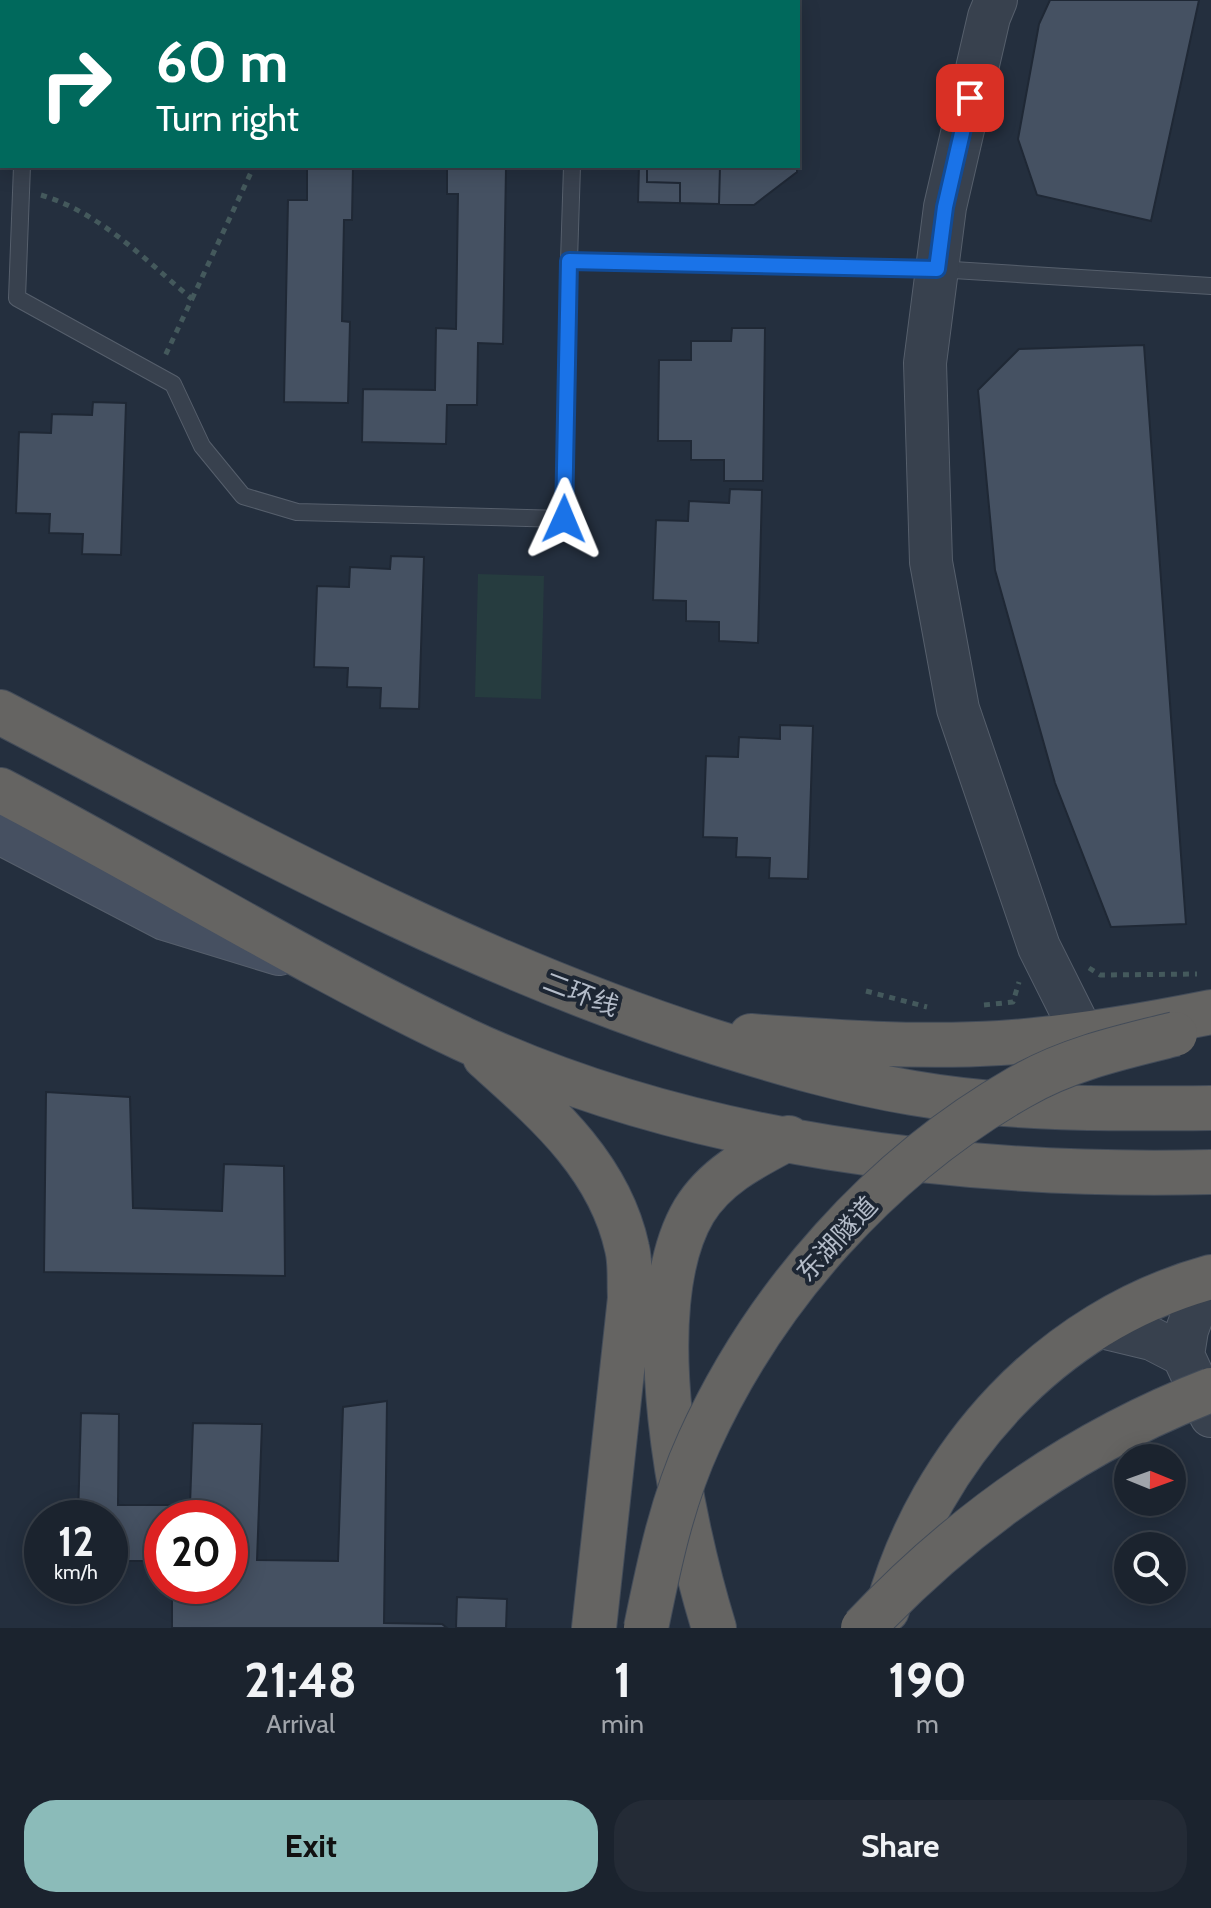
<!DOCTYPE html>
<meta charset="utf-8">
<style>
body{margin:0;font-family:Cabin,"Noto Sans SC",sans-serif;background:#242b36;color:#f1f3f6;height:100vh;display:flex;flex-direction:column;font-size:30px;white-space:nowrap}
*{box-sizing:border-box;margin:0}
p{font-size:26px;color:#a0a4aa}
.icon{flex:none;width:44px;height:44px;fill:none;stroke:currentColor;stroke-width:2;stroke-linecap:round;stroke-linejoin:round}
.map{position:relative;height:1628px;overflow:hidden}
.panel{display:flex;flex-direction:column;background:#1b232e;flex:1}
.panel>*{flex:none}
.banner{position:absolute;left:0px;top:0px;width:800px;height:168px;box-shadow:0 4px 20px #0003,0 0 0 2px #39404a;background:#00695c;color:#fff;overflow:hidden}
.needle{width:52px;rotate:91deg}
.controls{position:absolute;left:1114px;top:1444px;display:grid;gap:16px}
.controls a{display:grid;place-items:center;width:72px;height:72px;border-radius:50%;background:#1b232e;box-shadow:0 4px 20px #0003,0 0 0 2px #39404a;font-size:40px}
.speed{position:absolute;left:24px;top:1500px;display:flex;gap:16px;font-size:40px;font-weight:700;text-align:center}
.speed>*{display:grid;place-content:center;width:104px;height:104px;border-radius:50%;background:#1b232e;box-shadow:0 4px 20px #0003,0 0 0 2px #39404a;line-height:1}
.speed small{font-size:20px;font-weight:400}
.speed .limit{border:12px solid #d22;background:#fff;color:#111}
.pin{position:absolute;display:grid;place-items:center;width:68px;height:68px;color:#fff;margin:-34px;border-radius:16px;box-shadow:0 4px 12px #0006}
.me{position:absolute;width:88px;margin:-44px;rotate:1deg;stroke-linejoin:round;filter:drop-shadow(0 0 6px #0008)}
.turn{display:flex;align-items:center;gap:28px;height:168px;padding:0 24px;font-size:36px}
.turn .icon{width:104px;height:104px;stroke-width:2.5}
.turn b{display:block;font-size:56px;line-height:68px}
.eta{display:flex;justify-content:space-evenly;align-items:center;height:136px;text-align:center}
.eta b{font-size:48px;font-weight:700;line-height:56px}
.cta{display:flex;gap:16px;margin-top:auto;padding:16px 24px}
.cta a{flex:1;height:92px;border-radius:32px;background:#8bbbb9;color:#111;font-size:32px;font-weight:700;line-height:92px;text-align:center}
.cta a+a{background:#242b36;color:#f1f3f6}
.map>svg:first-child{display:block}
.green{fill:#263c3f}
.building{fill:#455162;stroke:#1f2835;stroke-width:2}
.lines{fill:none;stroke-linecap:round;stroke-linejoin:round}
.service-casing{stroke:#565f6c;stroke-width:18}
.tertiary-casing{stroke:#565f6c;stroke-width:44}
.secondary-casing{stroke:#565f6c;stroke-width:46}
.trunk-casing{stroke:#434c59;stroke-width:46}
.path{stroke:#44595c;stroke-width:5;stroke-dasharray:6 6;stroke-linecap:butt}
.service{stroke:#38414e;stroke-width:16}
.tertiary{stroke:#38414e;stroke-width:42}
.secondary{stroke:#465061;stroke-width:44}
.trunk{stroke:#656462;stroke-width:44}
.trunk-bridge-casing{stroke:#434c59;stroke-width:46;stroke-linecap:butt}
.trunk-bridge{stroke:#656462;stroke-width:44}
.route-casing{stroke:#114b97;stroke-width:20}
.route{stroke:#1a73e8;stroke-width:14}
.labels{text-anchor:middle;stroke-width:8;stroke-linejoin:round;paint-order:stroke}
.street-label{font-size:26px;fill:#b4bcc9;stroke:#1d2633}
</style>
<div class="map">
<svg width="1211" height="1628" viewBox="0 0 1211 1628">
<rect width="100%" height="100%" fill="#242f3e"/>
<path class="green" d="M478,574L544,576L541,699L475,697Z"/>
<path class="building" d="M279,0H385L279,2Z
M618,0H725V2H618Z
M642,0H801L798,134V2Z
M1050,0H1199L1151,221L1037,195L1018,139L1039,24Z
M307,166H353L352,220H344L342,321L350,322L348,403L284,402L288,200H307Z
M407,166H481L506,168L503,344L478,343L477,405H447L446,444L362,442L363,389L435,390L436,328L456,329L458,194H447V167Z
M639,166H797V172L754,205L638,202Z
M647,166H720L719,204L680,203V183L647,182Z
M732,328H765L763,481H724V460H691V441H658L659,360H691V341H731Z
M1144,345L1186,924L1111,927L1055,783L995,570L978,390L1019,349Z
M93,402L126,403L121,555L82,554L83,534L49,533L50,514L16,513L19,432L51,433L52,414L92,415Z
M730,489L762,490L758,643L719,641V622L686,621V601L653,600L656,520L688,521L689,501L729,503Z
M391,556L424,557L419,709L380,708L381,688L347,687L348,668L314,667L317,586L349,587L350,567L390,569Z
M780,725L813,726L808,879L769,878L770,858L736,857L737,838L703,837L706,756L738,757L739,737L780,739Z
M46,1092L130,1097L133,1208L222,1211L224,1164L284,1166L285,1276L44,1272Z
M387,1401L384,1623L442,1624L447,1628H172V1586H230V1518H162V1561H110V1518H78L81,1413L119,1414L118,1505H190L193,1423L262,1424L257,1560L338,1561L343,1407Z
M457,1597L507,1599L506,1628H456Z"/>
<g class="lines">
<g class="service-casing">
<path id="service" d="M28,2V0
M423,2V0
M575,2L576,0
M22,166L17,298L173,384L202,446L243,496L297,512L564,519L569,261
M572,166L569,261L937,269L1211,286"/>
</g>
<g class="tertiary-casing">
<path id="tertiary" d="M996,0L989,17L945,207L925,363L931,562L958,709L1039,947L1083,1035
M1206,1278L1187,1330L1183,1355L1211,1416
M1098,1326L1152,1339L1183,1355"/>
</g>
<g class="secondary-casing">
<path id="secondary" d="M0,832L165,918L279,953"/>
</g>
<g class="trunk-casing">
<path id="trunk" d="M0,712C234,834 465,963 718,1043C782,1063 846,1082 913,1093C1011,1110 1112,1109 1211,1108
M0,790C155,871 305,964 463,1039C688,1145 965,1178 1211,1172
M751,1036C833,1042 918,1048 1000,1043C1071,1038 1141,1026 1211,1012
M485,1057C545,1111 609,1165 627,1248C631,1264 629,1282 630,1298L594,1628
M887,1610C931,1453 1051,1321 1211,1277
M714,1628C682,1524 636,1309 694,1211C716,1175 753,1157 789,1138"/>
</g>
<path class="path" d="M237,0L238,2
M41,195C101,213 145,260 192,299L164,358
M192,299L254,166
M1089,968L1100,975L1197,974
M866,991L927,1007
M984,1005L1013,1002L1019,982"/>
<use href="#service" class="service"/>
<use href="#tertiary" class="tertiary"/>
<use href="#secondary" class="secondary"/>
<use href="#trunk" class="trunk"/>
<g class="trunk-bridge-casing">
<path id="trunk-bridge" d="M646,1628C659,1564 672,1501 699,1442C765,1296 881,1166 1020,1087C1068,1059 1122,1047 1175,1034
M863,1628C962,1523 1076,1442 1211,1390"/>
</g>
<use href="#trunk-bridge" class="trunk-bridge"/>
</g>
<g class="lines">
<g class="route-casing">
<path id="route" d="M564,519L569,261L937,269L945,207L970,98"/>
</g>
<use href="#route" class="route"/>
</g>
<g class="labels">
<g class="street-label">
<text transform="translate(581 994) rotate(21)" y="9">二环线</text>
<text transform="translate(837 1239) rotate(-47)" y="9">东湖隧道</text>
</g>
</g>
</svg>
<div class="controls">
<a><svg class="needle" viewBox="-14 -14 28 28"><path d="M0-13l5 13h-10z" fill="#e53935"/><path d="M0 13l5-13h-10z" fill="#a0a4aa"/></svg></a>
<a><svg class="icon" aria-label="search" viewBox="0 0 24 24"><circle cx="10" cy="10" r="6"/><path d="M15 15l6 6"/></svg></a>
</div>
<div class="speed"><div>12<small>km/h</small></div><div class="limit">20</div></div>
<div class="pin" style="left:970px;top:98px;background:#d93025"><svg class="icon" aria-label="arrive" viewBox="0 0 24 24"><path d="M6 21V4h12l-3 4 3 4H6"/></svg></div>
<svg class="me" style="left:564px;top:519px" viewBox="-20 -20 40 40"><path d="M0-17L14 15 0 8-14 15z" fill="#1a73e8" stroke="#fff" stroke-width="4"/></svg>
<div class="banner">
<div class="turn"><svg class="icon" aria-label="right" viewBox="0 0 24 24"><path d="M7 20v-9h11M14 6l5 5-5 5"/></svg><div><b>60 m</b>Turn right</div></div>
</div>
</div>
<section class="panel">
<div class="eta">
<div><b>21:48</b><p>Arrival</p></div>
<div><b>1</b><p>min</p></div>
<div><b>190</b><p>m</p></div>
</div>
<div class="cta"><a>Exit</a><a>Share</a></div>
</section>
